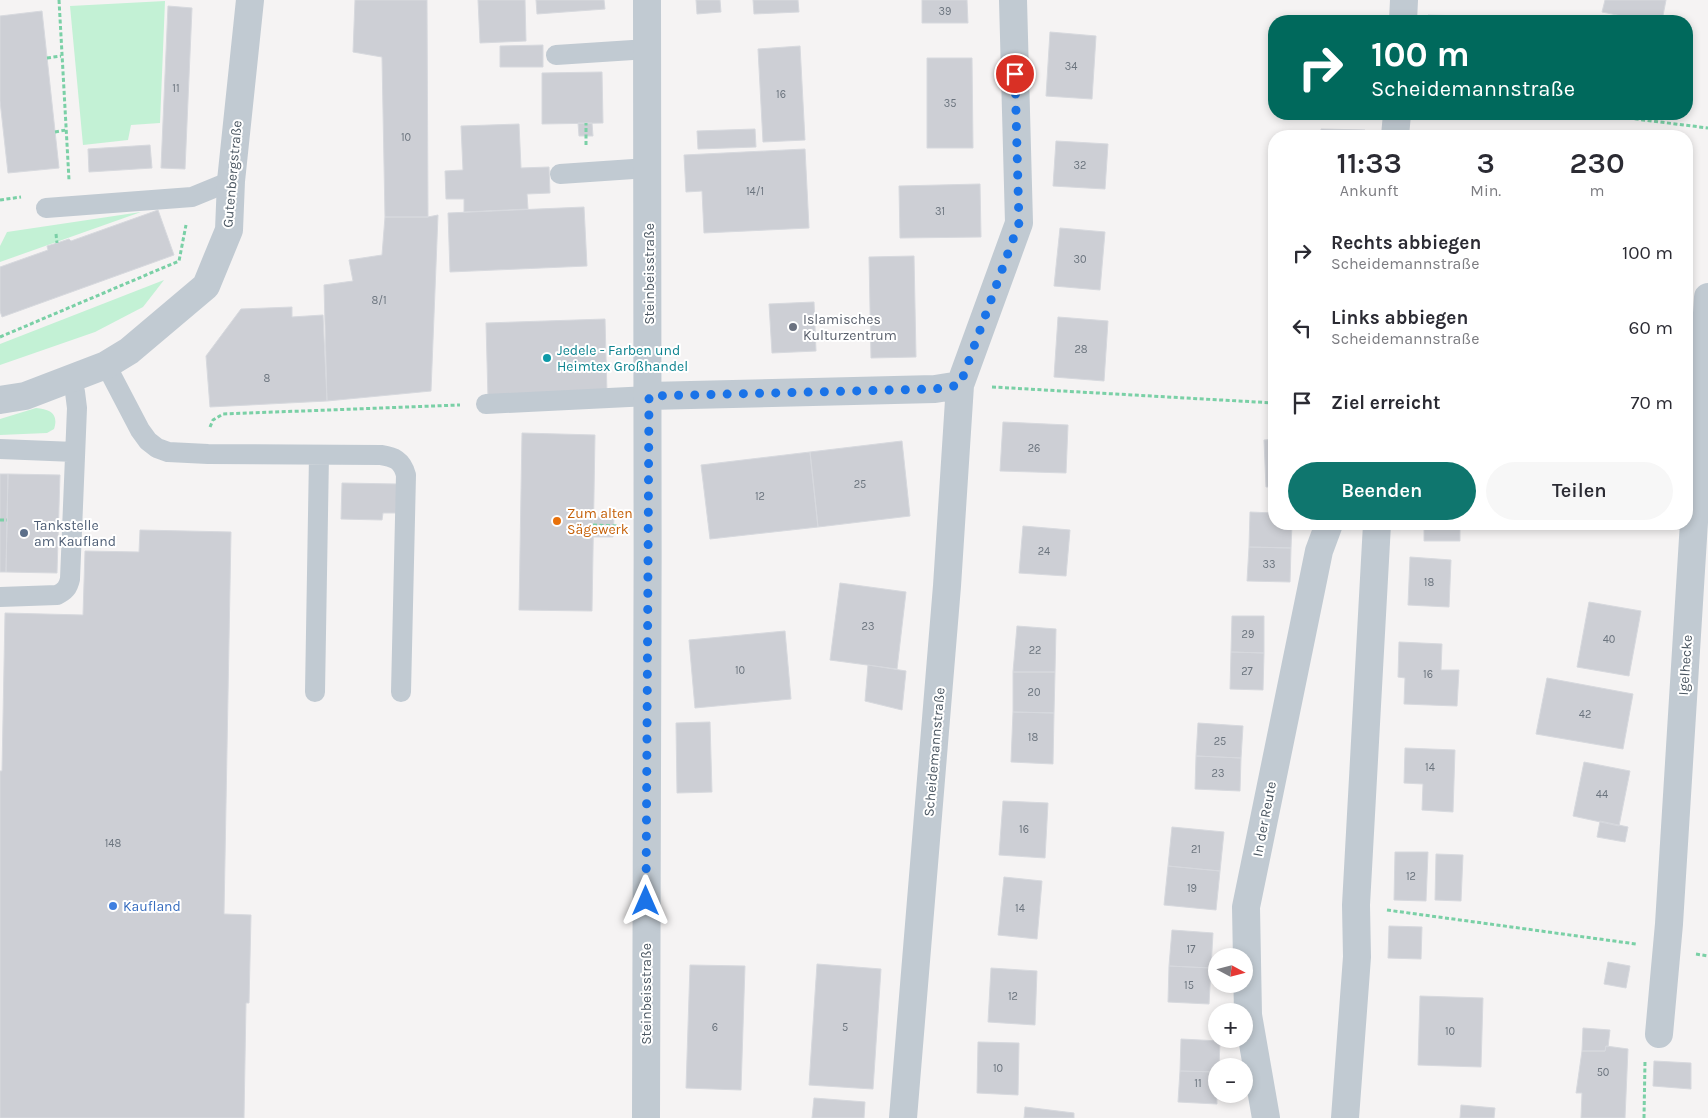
<!DOCTYPE html>
<html lang="de">
<meta charset="utf-8">
<style>
body{margin:0;font-family:Karla,sans-serif;background:#f7f7f7;color:#2b2b33;height:100vh;display:flex;flex-direction:column;font-size:19px;white-space:nowrap}
*{box-sizing:border-box;margin:0}
p{font-size:16px;color:#7c7c81}
.icon{flex:none;width:28px;height:28px;fill:none;stroke:currentColor;stroke-width:2;stroke-linecap:round;stroke-linejoin:round}
.map{position:relative;flex:1;overflow:hidden}
.details{position:absolute;left:1268px;top:130px;width:425px;height:400px;display:flex;flex-direction:column;background:#fff;border-radius:20px;box-shadow:0 2px 8px #0003}
.details>*{flex:none}
.guide{position:absolute;left:1268px;top:15px;width:425px;height:105px;border-radius:20px;box-shadow:0 2px 8px #0003;background:#00695c;color:#fff;overflow:hidden}
.needle{width:32px;rotate:97deg}
.controls{position:absolute;left:1208px;top:948px;display:grid;gap:10px}
.controls a{display:grid;place-items:center;width:45px;height:45px;border-radius:50%;background:#fff;box-shadow:0 2px 8px #0003;font-size:25px}
.pin{position:absolute;display:grid;place-items:center;width:42px;height:42px;color:#fff;margin:-21px;border:2px solid #fff;border-radius:50%;box-shadow:0 1px 5px #0007}
.me{position:absolute;width:55px;margin:-28px;rotate:0deg;stroke-linejoin:round;filter:drop-shadow(0 0 4px #0008)}
.turn{display:flex;align-items:center;gap:18px;height:105px;padding:0 20px;font-size:22px}
.turn .icon{width:65px;height:65px;stroke-width:2.5}
.turn b{display:block;font-size:35px;line-height:42px}
.eta{display:flex;justify-content:space-evenly;align-items:center;height:85px;text-align:center}
.eta b{font-size:30px;font-weight:600;line-height:35px}
.cta{display:flex;gap:10px;margin-top:auto;padding:10px 20px}
.cta a{flex:1;height:58px;border-radius:30px;background:#0f766e;color:#fff;font-size:20px;font-weight:600;line-height:58px;text-align:center}
.cta a+a{background:#f7f7f7;color:#2b2b33}
ul{padding:0;list-style:none}
li{display:flex;align-items:center;gap:15px;height:75px;padding:0 20px}
li div{flex:1}
li b{display:block;font-size:19px}
li em{font-style:normal}
.map>svg:first-child{display:block}
.green{fill:#c3f1d5}
.building{fill:#cdcfd5;stroke:#d7d9de}
.lines{fill:none;stroke-linecap:round;stroke-linejoin:round}
.path{stroke:#7ad0a6;stroke-width:3;stroke-dasharray:4 2.5;stroke-linecap:butt}
.service{stroke:#c1cad2;stroke-width:20}
.minor{stroke:#c1cad2;stroke-width:28}
.route{stroke:#1a73e8;stroke-width:9;stroke-dasharray:0 16.2}
.worship-dot{fill:#6b7280;stroke:#fff;stroke-width:2}
.culture-dot{fill:#0f9aa8;stroke:#fff;stroke-width:2}
.food-dot{fill:#e8710a;stroke:#fff;stroke-width:2}
.service-dot{fill:#5c6f8a;stroke:#fff;stroke-width:2}
.shop-dot{fill:#3f7fe0;stroke:#fff;stroke-width:2}
.labels{text-anchor:middle;stroke-width:4;stroke-linejoin:round;paint-order:stroke}
.number-label{font-size:11px;fill:#6b747e}
.street-label{font-size:14px;fill:#4a5661;stroke:#fff}
.worship-label{font-size:14px;fill:#5b616d;stroke:#fff;text-anchor:start}
.culture-label{font-size:14px;fill:#0d838f;stroke:#fff;text-anchor:start}
.food-label{font-size:14px;fill:#c56008;stroke:#fff;text-anchor:start}
.service-label{font-size:14px;fill:#4e5e75;stroke:#fff;text-anchor:start}
.shop-label{font-size:14px;fill:#366cbe;stroke:#fff;text-anchor:start}
</style>
<div class="map">
<svg width="1708" height="1118" viewBox="0 0 1708 1118">
<rect width="100%" height="100%" fill="#f5f3f3"/>
<path class="green" d="M165,1L160,123L131,125L128,140L83,145L70,6Z
M141,212L0,262V246L7,232Z
M164,280L143,307L95,332L0,365V344Z
M36,408C50,409 59,414 54,429L47,433L0,435V419Z"/>
<path class="building" d="M355,0H427L428,217H385L382,57L353,52Z
M478,0H525L526,41L480,43Z
M536,0H604L605,9L537,14Z
M696,0H720L721,12L697,14Z
M753,0H798L799,12L754,14Z
M922,0H967L968,23H922Z
M1605,0H1666L1662,21H1647L1602,12Z
M168,6L192,8L185,169L161,168Z
M42,11L59,168L8,173L0,101V16Z
M1428,15L1462,16V21H1428Z
M1320,19L1365,20V21H1320Z
M1050,32L1096,36L1092,99L1046,96Z
M543,45V67H500V46Z
M800,46L805,140L763,142L758,49Z
M927,58H972L973,148H927Z
M602,72L603,123L542,124V73Z
M578,123H592L593,136H579Z
M519,124L521,168L549,167L550,193L527,194L528,209L464,212V199H446L445,171L463,170L461,126Z
M755,129L756,147L698,149L697,131Z
M1321,129L1365,130V136H1321Z
M1056,141L1108,144L1105,189L1053,186Z
M150,145L152,168L89,172L88,149Z
M805,149L809,228L704,233L702,191L686,192L684,155Z
M980,184L981,237L900,238L899,186Z
M584,207L587,266L450,272L448,213Z
M158,210L174,255L2,317L0,311V267L48,250L47,246L57,243L69,239L71,241Z
M438,215L431,391L327,401L324,285L353,281L349,260L382,255L385,217H428Z
M1060,228L1105,232L1100,290L1054,286Z
M914,256L916,357L871,358L869,257Z
M814,302L816,351L772,353L769,304Z
M292,307V317L323,315L327,401L210,407L206,356L241,309Z
M1058,317L1108,321L1104,381L1054,377Z
M605,319L607,394L488,398L486,323Z
M1003,422L1068,425L1066,473L1000,471Z
M522,433L595,435L592,611L519,610Z
M1274,439V487H1266L1264,440Z
M902,441L910,516L818,527L810,452Z
M810,452L818,527L710,539L701,465Z
M0,474H8L6,572H0Z
M8,474L60,475L57,573L6,572Z
M342,483L397,484L396,513H383L382,520L341,519Z
M1250,512L1274,513V524H1292L1291,548L1249,547Z
M593,517H614L613,537H593Z
M1424,524H1460V541H1424Z
M1023,526L1070,530L1066,576L1019,573Z
M140,530L231,532L224,914L251,915L249,1003H246L244,1118H0V771H2L5,613L83,615L85,551L139,552Z
M1249,547L1291,548L1290,582L1247,581Z
M1410,557L1451,560L1449,607L1408,605Z
M840,583L906,592L897,669L830,660Z
M1589,602L1641,611L1629,676L1577,667Z
M1232,616H1264V653L1231,652Z
M1017,626L1056,629L1055,672H1013Z
M785,631L791,699L695,708L689,640Z
M1399,642L1442,644L1441,670H1459L1457,706L1404,704L1405,678L1398,677Z
M1231,652L1264,653L1263,690L1230,689Z
M868,665L906,671L902,710L865,701Z
M1013,672H1055L1054,713L1013,712Z
M1547,678L1633,694L1623,749L1536,734Z
M1013,712L1054,713L1053,764L1011,762Z
M710,722L712,792L677,793L676,723Z
M1198,723L1243,726L1241,758L1196,756Z
M1405,748L1455,750L1453,812L1422,810L1423,784L1404,783Z
M1196,756L1241,758L1240,791L1195,789Z
M1584,762L1630,771L1619,826L1573,816Z
M1003,801L1048,803L1045,858L999,855Z
M1600,821L1628,827L1625,842L1597,837Z
M1172,827L1224,832L1220,871L1168,866Z
M1395,852H1428L1426,901L1394,900Z
M1436,854L1463,855L1461,901L1435,900Z
M1168,866L1220,871L1216,910L1164,905Z
M1004,877L1042,881L1037,939L998,935Z
M1389,926L1422,927L1421,959L1388,958Z
M1172,930L1213,933L1211,968L1169,966Z
M1608,962L1630,966L1626,988L1604,984Z
M817,964L881,969L873,1089L809,1085Z
M690,965L745,966L741,1090L686,1088Z
M1169,966L1211,968L1209,1004L1168,1002Z
M991,968L1037,971L1035,1025L988,1022Z
M1420,996L1483,998L1481,1067L1418,1065Z
M1583,1028L1610,1030L1608,1047L1606,1046L1605,1051H1582Z
M1181,1039L1220,1041L1219,1066H1216V1072L1180,1071Z
M978,1042L1019,1043L1018,1095L977,1093Z
M1606,1046L1628,1049L1625,1118H1581L1582,1093H1576L1582,1051H1605Z
M1654,1061L1691,1063V1089L1653,1086Z
M1180,1071L1216,1072L1217,1104L1178,1102Z
M814,1098L865,1102L864,1118H812Z
M1461,1105L1495,1108L1494,1118H1460Z
M1025,1107L1074,1113V1118H1024Z"/>
<g class="lines">
<path class="path" d="M59,0L69,180
M47,58L61,56
M1596,114L1708,128
M55,132L66,130
M586,145V123
M0,200L21,197
M56,234L57,243
M0,337L179,261L186,225
M992,387L1274,403
M210,427L213,420L223,414L460,405
M0,520H7
M593,525L617,526
M1387,910L1636,944
M1696,954L1708,956
M1644,1118L1645,1061"/>
<path class="service" d="M556,55L648,49
M560,174L648,168
M46,208L192,197L231,181
M106,365L140,430L148,441L157,448L168,452L208,454L381,455C394,457 402,460 406,475L401,692
M486,404L649,396
M0,449L75,452
M0,597L57,595C65,591 68,588 70,579L77,408L75,392L71,378
M315,692L319,455"/>
<path class="minor" d="M1403,21L1404,0
M1395,136L1397,114
M649,396L935,389L960,385
M0,400L25,396L106,365L129,351L206,286L229,230L231,181L250,0
M1659,1034L1669,924L1708,297
M646,1118C647,745 649,373 647,0
M903,1118L947,586L960,385L1019,223L1013,0
M1266,1118L1248,1015L1246,907L1319,551L1329,524
M1345,1118L1357,957L1356,905L1377,524"/>
</g>
<g class="lines">
<path class="route" d="M646,901L649,396L935,389L960,385L1019,223L1015,74"/>
</g>
<circle class="worship-dot" cx="793" cy="327" r="5"/>
<circle class="culture-dot" cx="547" cy="358" r="5"/>
<circle class="food-dot" cx="557" cy="521" r="5"/>
<circle class="service-dot" cx="24" cy="533" r="5"/>
<circle class="shop-dot" cx="113" cy="906" r="5"/>
<g class="labels">
<g class="number-label">
<text x="945" y="15">39</text>
<text x="1071" y="70">34</text>
<text x="176" y="92">11</text>
<text x="781" y="98">16</text>
<text x="950" y="107">35</text>
<text x="406" y="141">10</text>
<text x="1080" y="169">32</text>
<text x="755" y="195">14/1</text>
<text x="940" y="215">31</text>
<text x="1080" y="263">30</text>
<text x="379" y="304">8/1</text>
<text x="1081" y="353">28</text>
<text x="267" y="382">8</text>
<text x="1034" y="452">26</text>
<text x="860" y="488">25</text>
<text x="760" y="500">12</text>
<text x="1044" y="555">24</text>
<text x="1269" y="568">33</text>
<text x="1429" y="586">18</text>
<text x="868" y="630">23</text>
<text x="1248" y="638">29</text>
<text x="1609" y="643">40</text>
<text x="1035" y="654">22</text>
<text x="740" y="674">10</text>
<text x="1247" y="675">27</text>
<text x="1428" y="678">16</text>
<text x="1034" y="696">20</text>
<text x="1585" y="718">42</text>
<text x="1033" y="741">18</text>
<text x="1220" y="745">25</text>
<text x="1430" y="771">14</text>
<text x="1218" y="777">23</text>
<text x="1602" y="798">44</text>
<text x="1024" y="833">16</text>
<text x="113" y="847">148</text>
<text x="1196" y="853">21</text>
<text x="1411" y="880">12</text>
<text x="1192" y="892">19</text>
<text x="1020" y="912">14</text>
<text x="1191" y="953">17</text>
<text x="1189" y="989">15</text>
<text x="1013" y="1000">12</text>
<text x="715" y="1031">6</text>
<text x="845" y="1031">5</text>
<text x="1450" y="1035">10</text>
<text x="998" y="1072">10</text>
<text x="1603" y="1076">50</text>
<text x="1198" y="1087">11</text>
</g>
<g class="street-label">
<text transform="translate(232 174) rotate(-85)" y="5">Gutenbergstraße</text>
<text transform="translate(649 274) rotate(-90)" y="5">Steinbeisstraße</text>
<text transform="translate(1685 665) rotate(-86)" y="5">Igelhecke</text>
<text transform="translate(934 752) rotate(-85)" y="5">Scheidemannstraße</text>
<text transform="translate(1264 819) rotate(-79)" y="5">In der Reute</text>
<text transform="translate(646 994) rotate(-90)" y="5">Steinbeisstraße</text>
</g>
<g class="worship-label">
<text x="803" y="324">Islamisches<tspan x="803" dy="16">Kulturzentrum</tspan></text>
</g>
<g class="culture-label">
<text x="557" y="355">Jedele - Farben und<tspan x="557" dy="16">Heimtex Großhandel</tspan></text>
</g>
<g class="food-label">
<text x="567" y="518">Zum alten<tspan x="567" dy="16">Sägewerk</tspan></text>
</g>
<g class="service-label">
<text x="34" y="530">Tankstelle<tspan x="34" dy="16">am Kaufland</tspan></text>
</g>
<g class="shop-label">
<text x="123" y="911">Kaufland</text>
</g>
</g>
</svg>
<div class="controls">
<a><svg class="needle" viewBox="-14 -14 28 28"><path d="M0-13l5 13h-10z" fill="#e53935"/><path d="M0 13l5-13h-10z" fill="#7c7c81"/></svg></a>
<a>+</a>
<a>−</a>
</div>
<div class="pin" style="left:1015px;top:74px;background:#d93025"><svg class="icon" aria-label="arrive" viewBox="0 0 24 24"><path d="M6 21V4h12l-3 4 3 4H6"/></svg></div>
<svg class="me" style="left:646px;top:901px" viewBox="-20 -20 40 40"><path d="M0-17L14 15 0 8-14 15z" fill="#1a73e8" stroke="#fff" stroke-width="4"/></svg>
<div class="guide">
<div class="turn"><svg class="icon" aria-label="right" viewBox="0 0 24 24"><path d="M7 20v-9h11M14 6l5 5-5 5"/></svg><div><b>100 m</b>Scheidemannstraße</div></div>
</div>
<section class="details">
<div class="eta">
<div><b>11:33</b><p>Ankunft</p></div>
<div><b>3</b><p>Min.</p></div>
<div><b>230</b><p>m</p></div>
</div>
<ul>
<li><svg class="icon" aria-label="right" viewBox="0 0 24 24"><path d="M7 20v-9h11M14 6l5 5-5 5"/></svg><div><b>Rechts abbiegen</b><p>Scheidemannstraße</p></div><em>100 m</em></li>
<li><svg class="icon" aria-label="left" viewBox="0 0 24 24"><path d="M17 20v-9H6M10 6l-5 5 5 5"/></svg><div><b>Links abbiegen</b><p>Scheidemannstraße</p></div><em>60 m</em></li>
<li><svg class="icon" aria-label="arrive" viewBox="0 0 24 24"><path d="M6 21V4h12l-3 4 3 4H6"/></svg><div><b>Ziel erreicht</b></div><em>70 m</em></li>
</ul>
<div class="cta"><a>Beenden</a><a>Teilen</a></div>
</section>
</div>
